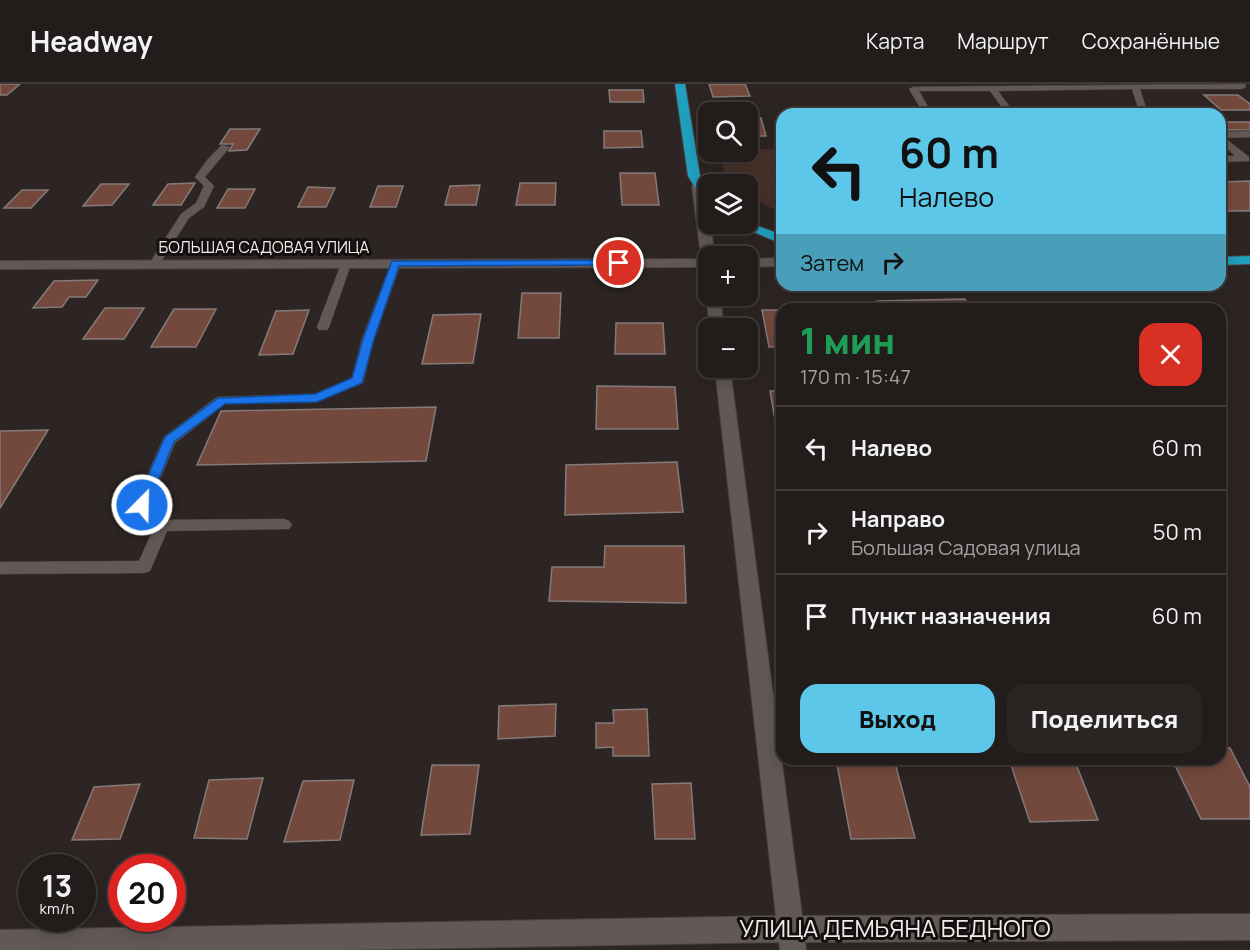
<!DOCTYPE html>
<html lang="ru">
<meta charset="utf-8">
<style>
body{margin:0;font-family:Manrope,sans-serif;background:#2a2523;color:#f1f3f6;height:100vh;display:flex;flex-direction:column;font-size:22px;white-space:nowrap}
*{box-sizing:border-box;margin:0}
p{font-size:20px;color:#a2a1a2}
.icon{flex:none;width:33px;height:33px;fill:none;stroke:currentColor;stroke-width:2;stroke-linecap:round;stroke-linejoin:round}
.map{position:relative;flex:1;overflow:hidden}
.details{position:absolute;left:776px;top:219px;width:450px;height:462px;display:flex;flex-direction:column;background:#221c1a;border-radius:18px;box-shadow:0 3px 15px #0003,0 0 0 2px #3f3a39}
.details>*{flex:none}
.banner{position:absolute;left:776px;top:24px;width:450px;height:183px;border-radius:18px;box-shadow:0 3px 15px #0003,0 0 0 2px #3f3a39;background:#5cc7e8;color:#111;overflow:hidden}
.fabs{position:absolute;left:698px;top:18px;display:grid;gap:12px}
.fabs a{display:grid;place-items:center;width:60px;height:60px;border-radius:12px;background:#221c1a;box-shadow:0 3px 15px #0003,0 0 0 2px #3f3a39;font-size:30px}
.speed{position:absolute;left:18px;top:770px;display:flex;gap:12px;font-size:30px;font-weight:700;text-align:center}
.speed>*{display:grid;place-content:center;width:78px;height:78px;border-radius:50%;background:#221c1a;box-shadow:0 3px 15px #0003,0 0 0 2px #3f3a39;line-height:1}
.speed small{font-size:15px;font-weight:400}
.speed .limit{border:9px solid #d22;background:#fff;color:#111}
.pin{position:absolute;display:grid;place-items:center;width:51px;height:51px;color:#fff;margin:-26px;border:3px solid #fff;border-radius:50%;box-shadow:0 2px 6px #0007}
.me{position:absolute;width:66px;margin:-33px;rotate:23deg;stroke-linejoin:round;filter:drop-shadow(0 0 4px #0008)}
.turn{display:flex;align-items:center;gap:21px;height:126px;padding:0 24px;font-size:27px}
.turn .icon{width:78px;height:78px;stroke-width:2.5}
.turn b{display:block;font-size:42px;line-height:51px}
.then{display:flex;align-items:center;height:57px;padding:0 24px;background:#0003;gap:12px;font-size:22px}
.round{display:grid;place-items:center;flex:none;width:63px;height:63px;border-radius:18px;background:#2a2523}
.overview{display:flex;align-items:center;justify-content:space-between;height:102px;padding:0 24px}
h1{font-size:36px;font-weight:800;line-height:45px;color:#1e9e55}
.action{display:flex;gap:12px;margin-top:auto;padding:12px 24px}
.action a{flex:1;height:69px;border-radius:18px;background:#5cc7e8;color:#111;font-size:24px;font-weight:800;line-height:69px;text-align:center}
.action a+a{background:#2a2523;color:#f1f3f6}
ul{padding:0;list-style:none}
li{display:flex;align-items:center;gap:18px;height:84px;padding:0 24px;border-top:2px solid #3f3a39}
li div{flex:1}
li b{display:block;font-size:22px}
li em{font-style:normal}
header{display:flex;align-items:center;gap:36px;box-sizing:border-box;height:84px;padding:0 30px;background:#221c1a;border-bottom:2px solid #3f3a39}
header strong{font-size:28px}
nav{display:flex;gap:33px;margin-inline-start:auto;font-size:21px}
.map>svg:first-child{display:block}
.green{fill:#48302a}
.building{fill:#73493d;stroke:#847b78;stroke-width:1.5}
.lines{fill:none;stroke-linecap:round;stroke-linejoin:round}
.service-casing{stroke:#4a4341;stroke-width:1}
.minor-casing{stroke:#4a4341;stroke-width:2}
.trunk-casing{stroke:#4a4341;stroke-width:2}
.service{fill:#625957;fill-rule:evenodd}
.minor{fill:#625957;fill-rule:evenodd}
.trunk{fill:#20a0be;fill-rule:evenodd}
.route{fill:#1a73e8;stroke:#114b97;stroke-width:1.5}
.labels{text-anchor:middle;stroke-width:6;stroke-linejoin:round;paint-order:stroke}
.far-street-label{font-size:16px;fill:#f1ebea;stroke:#120f0e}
.near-street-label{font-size:24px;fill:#f1ebea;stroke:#120f0e}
</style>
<header>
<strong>Headway</strong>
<nav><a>Карта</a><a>Маршрут</a><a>Сохранённые</a></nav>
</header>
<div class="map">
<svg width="1250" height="866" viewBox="0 0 1250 866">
<rect width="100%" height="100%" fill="#2d2523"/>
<path class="green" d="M781,64H782L781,130L747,110V100L728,99L719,68Z"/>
<path class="building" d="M0,0H20L7,11H0Z
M709,0H745L750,12L713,13Z
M609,6H643L644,18H610Z
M1204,11H1238L1250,20V26H1221Z
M1160,24H1178L1184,30H1166Z
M747,34H761L766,52H747Z
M1220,38H1250V46H1220Z
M230,45H260L247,66L229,67L233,60H220Z
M604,47H641L643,63L604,64Z
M620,89H655L659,121H622Z
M1250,97V127H1220V98Z
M195,99L181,121H153L168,100Z
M520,99H556L555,121H516Z
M101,100H129L112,121L83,122Z
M480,101L476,121H445L450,102Z
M378,102H403L396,123H370Z
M308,103L335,104L326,123H298Z
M228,105H255L245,124H217Z
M22,106H48L31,124H4Z
M98,196L86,213H69L62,223L33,224L54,197Z
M522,209H561L559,254H518Z
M965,215L970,225H880L877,217Z
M105,224H144L124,255H83Z
M174,225H216L196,263H151Z
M309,226L293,270L259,271L276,227Z
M762,226H782V263H769Z
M481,230L473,279L422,280L433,231Z
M616,239H663L665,270H615Z
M597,302L675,303L678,345H596Z
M770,307H782V336H775Z
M436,323L426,377L197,381L221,327Z
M48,346L0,424V347Z
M677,378L683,428L565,431L566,381Z
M605,462H684L686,519L549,517L552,483H604Z
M556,620L555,652L498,655L499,622Z
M647,625L649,672H613V663L596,664V639H614L613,626Z
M1220,664H1230L1250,703V735H1201L1172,675H1220Z
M836,675H894L915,754L851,755Z
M1009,675H1074L1098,736L1030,738Z
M432,681H479L470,750L421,751Z
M263,694L247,755L194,754L209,696Z
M354,696L340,756L284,758L303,697Z
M691,699L695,755H655L652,700Z
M140,700L120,755L72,756L94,703Z"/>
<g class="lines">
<g class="service-casing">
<path id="service" d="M1245,0L1246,3L1242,5H1140L1148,30H1140L1132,5L998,7L1015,30H1007L990,7H919L932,30H924L909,5L913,3Z
M1250,47V53L1225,54L1249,73V77L1220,78V72H1235L1220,58V48Z
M222,61L230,63L205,93L214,102L204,123L189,134L158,182H150L149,180L181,130L196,119L204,102L195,93L208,75Z
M396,176L401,179L374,255L363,299L317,318L225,320L175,359L143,436L284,435L289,437L292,441L289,445L167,447L150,487L144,489L0,490V478L139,477L152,448L128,446L125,442L164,353L217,313L315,310L352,294L362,255L391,179Z
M346,177L351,180L329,243L327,246H319L317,243L341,180Z"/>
</g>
<g class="minor-casing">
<path id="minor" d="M698,98L704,102L715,172H708V183L0,185V177L705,175L701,172L692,102Z
M782,174V182L747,183V175Z
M708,209V212H720L724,244H710L706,212Z
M715,284H730L802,832L1250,830V856L805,858L806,866H780L779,858L339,866H0V846L776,832Z"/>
</g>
<g class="trunk-casing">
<path id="trunk" d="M675,0H685L700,92L708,105V119L704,118L688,92Z
M747,138L782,151V160L735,140Z
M1250,172V180L1220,181V173Z"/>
</g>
<use href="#service" class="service"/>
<use href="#minor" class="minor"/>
<use href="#trunk" class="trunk"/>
</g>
<path class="route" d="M619,176L624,179L622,181L399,182L374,255L362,299L317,318L225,320L174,358L147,424L142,426L135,421L165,353L218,314L315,310L352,294L363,255L392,177Z"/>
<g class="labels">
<g class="far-street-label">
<text x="264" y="169">БОЛЬШАЯ САДОВАЯ УЛИЦА</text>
</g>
<g class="near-street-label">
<text x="895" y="853">УЛИЦА ДЕМЬЯНА БЕДНОГО</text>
</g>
</g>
</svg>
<div class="fabs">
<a><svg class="icon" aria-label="search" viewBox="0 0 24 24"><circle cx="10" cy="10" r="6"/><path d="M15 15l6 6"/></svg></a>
<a><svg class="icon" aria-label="layers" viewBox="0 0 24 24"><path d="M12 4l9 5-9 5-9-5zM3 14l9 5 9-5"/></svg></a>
<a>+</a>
<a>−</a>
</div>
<div class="speed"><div>13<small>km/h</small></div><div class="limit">20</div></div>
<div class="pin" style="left:619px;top:179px;background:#d93025"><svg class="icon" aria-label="arrive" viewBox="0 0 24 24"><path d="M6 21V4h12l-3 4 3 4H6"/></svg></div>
<svg class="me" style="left:142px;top:421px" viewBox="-20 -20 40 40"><circle r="17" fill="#1a73e8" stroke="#fff" stroke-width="3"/><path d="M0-11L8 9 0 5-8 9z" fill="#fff"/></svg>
<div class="banner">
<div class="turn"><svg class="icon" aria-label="left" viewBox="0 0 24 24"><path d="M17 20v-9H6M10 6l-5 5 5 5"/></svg><div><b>60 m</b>Налево</div></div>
<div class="then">Затем<svg class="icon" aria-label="right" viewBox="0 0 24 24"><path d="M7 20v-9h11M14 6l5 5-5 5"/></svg></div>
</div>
<section class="details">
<div class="overview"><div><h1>1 мин</h1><p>170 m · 15:47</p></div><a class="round" style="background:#d93025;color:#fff"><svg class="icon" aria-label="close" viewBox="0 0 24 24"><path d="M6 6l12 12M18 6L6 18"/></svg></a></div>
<ul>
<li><svg class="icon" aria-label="left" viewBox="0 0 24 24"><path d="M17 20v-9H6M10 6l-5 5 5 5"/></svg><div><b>Налево</b></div><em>60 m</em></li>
<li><svg class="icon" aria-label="right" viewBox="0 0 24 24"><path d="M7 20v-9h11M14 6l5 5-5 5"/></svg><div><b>Направо</b><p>Большая Садовая улица</p></div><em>50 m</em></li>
<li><svg class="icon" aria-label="arrive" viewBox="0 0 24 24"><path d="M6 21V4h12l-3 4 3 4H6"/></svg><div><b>Пункт назначения</b></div><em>60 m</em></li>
</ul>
<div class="action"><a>Выход</a><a>Поделиться</a></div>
</section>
</div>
